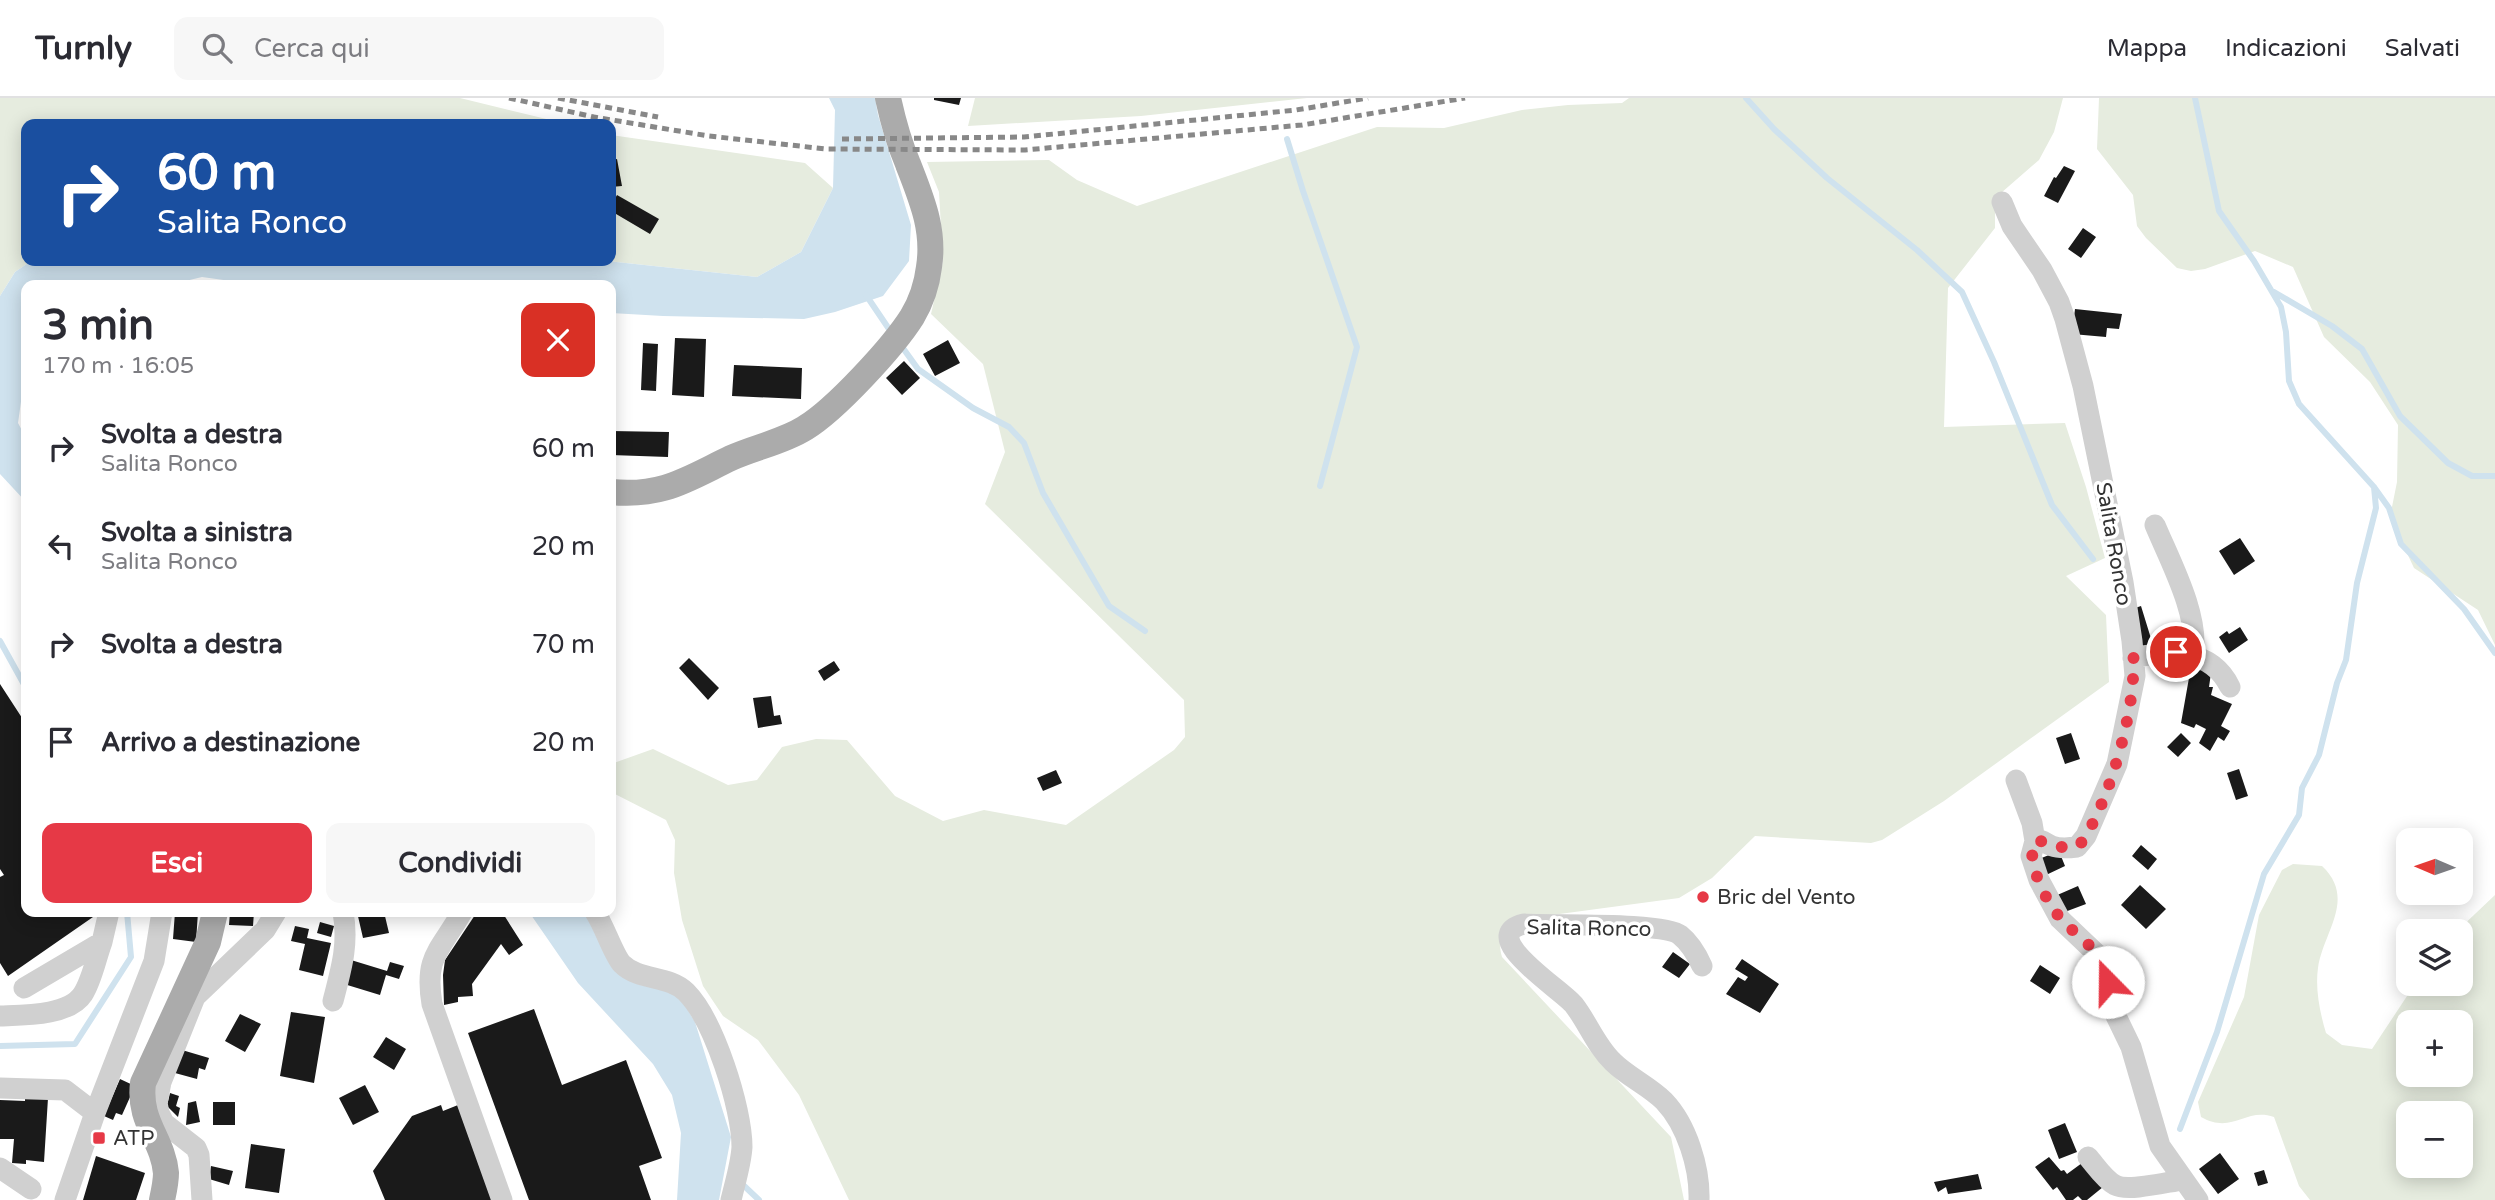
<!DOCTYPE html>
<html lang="it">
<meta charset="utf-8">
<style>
body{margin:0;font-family:"Varela Round",sans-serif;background:#f7f7f7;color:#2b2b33;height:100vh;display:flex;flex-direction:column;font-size:26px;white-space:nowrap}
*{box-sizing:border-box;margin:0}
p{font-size:23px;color:#7c7c81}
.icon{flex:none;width:38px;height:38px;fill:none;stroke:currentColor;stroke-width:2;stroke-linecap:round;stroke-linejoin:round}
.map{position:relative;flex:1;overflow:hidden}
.details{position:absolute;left:21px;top:182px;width:595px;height:637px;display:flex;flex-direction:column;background:#fff;border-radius:14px;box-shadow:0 4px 18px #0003}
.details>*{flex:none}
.banner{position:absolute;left:21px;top:21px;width:595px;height:147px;border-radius:14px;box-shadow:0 4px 18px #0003;background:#1a4fa0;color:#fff;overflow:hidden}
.needle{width:46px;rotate:272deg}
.controls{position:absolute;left:2396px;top:730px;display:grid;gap:14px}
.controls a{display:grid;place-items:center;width:77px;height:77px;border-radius:14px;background:#fff;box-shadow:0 4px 18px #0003;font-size:35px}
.pin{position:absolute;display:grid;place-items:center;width:60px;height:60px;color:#fff;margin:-30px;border:4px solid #fff;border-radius:50%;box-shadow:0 2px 7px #0007}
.me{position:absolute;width:77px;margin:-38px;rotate:338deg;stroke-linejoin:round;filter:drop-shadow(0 0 5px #0008)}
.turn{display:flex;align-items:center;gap:24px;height:147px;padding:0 21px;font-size:32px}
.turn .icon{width:91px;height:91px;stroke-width:2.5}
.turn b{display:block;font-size:49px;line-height:60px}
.round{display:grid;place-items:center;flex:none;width:74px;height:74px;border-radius:14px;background:#f7f7f7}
.summary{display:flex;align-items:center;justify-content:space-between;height:119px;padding:0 21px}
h1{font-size:42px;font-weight:800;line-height:52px}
.primary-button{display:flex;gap:14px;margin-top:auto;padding:14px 21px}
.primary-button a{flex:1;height:80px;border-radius:14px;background:#e63946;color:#fff;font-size:28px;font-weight:800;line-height:80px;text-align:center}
.primary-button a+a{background:#f7f7f7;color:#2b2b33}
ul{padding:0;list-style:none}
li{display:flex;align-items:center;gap:21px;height:98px;padding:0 21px}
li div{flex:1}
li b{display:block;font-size:26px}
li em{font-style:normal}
header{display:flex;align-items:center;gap:42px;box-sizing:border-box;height:98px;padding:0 35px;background:#fff;border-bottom:2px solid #e1e1e2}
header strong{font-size:33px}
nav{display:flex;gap:38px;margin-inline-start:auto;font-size:24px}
.search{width:490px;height:63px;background:#f7f7f7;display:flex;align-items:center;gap:18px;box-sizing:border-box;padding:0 24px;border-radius:14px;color:#7c7c81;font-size:26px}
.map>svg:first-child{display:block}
.green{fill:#e6ecdf;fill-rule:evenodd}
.water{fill:#cfe2ee}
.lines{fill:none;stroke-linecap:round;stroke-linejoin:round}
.stream{stroke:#cfe2ee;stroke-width:6}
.building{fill:#1a1a1a}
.minor{stroke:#d0d0d0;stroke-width:21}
.major{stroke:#ababab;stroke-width:26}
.rail{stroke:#888;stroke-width:5;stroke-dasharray:7 5;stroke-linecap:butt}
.route{stroke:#e63946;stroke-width:12;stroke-dasharray:0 21.6}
.poi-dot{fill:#e63946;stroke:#fff;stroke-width:2.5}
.labels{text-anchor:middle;stroke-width:7;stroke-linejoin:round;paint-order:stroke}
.street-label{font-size:21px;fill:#333;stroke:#fff}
.poi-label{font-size:21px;fill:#333;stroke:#fff;text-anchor:start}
</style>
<header>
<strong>Turnly</strong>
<div class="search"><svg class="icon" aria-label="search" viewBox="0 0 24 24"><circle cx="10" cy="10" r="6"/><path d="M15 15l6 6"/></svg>Cerca qui</div>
<nav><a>Mappa</a><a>Indicazioni</a><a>Salvati</a></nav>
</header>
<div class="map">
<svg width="2495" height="1102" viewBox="0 0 2495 1102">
<rect width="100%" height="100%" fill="#fff"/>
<path class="green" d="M0,0H460L567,26H26V163H31L15,174L0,198Z
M975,0H1307L1141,18L968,28Z
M1629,0H2063L2054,34L2039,62L2001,95L1995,112V130L1948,190L1944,329L2065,325L2086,389L2105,460L2066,478L2106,517L2109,584L1944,703L1882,742L1871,745L1755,738L1712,780L1679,800L1515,822C1502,835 1497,841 1502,859L1671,1039L1684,1102H849L799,997L758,942L723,918L703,888L682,822L674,775L675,742L666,722L611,694V666L653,651L728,687L757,682L782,649L816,641L847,642L895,698L943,723L984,712L1066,727L1174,652L1185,639L1184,602L985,406L1005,354L983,266L931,216L943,164L939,94L927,64L1049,62L1077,82L1137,108L1377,29L1444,30L1522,12L1568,7L1622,5Z
M2099,0H2495V547L2478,512L2414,470L2390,419L2397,384L2398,327L2370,284L2324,239L2293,169L2255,153L2205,171L2191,173L2177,170L2146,140L2137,128L2133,97L2097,51Z
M611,37L805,65L833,90L801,154L757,179L607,163H611Z
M2293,766L2322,768C2357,801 2323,834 2318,870C2315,891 2320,915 2326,935L2342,947L2372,951L2415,886H2460V833H2457L2495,797V1102H2310L2299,1088L2274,1019C2245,1009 2233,1037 2201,1019L2198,1004L2244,899L2259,817L2282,772ZM2460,924V976H2408V924ZM2460,1015V1068H2408V1015Z"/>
<path class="water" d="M829,0H875L878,17L911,127L909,163L883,198L835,214L804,221L663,218L611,215V187H259L202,179L169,187H26V268L18,325L26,340V404L0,376V198L15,174L31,163H607L757,179L801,154L833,90L835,12Z
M529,814H584L616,871L640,887L657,889L680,899L695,924L731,1039L719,1102H677L681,1035L672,997L653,966L578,885Z"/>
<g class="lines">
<path class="stream" d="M1746,0L1774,31L1827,80L1917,152L1962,194L1994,264L2052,407L2093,461
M2195,0L2219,113L2254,163L2281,209L2286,234L2289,283L2299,306L2374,389L2389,410L2401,446L2464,511L2495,555
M1287,41L1303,93L1357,249L1320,388
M2274,194L2332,228L2362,251L2400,318L2448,365L2472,378H2495
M866,197L891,234
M900,246L918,271L973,310L1009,329L1024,345L1043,395L1109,508L1145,533
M0,543L26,590
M0,948L75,946L131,859L127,814
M2180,1031L2217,934L2264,776L2299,717L2302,690L2319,657L2337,585L2346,562L2357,485L2376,410L2374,389
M740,1084L759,1102"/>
</g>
<path class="building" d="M934,0H961L959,7L934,2Z
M617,61L622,88L611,89V62Z
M2064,68L2075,73L2058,105L2044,98L2054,79L2056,80Z
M617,97L659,121L650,136L611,113V108Z
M2083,130L2096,139L2081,160L2068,151Z
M2075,211L2122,216L2119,231L2107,230L2106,239L2072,236Z
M675,240L706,241L704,299L672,297Z
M948,242L960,265L935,278L923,256Z
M643,245L658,246L656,293L641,292Z
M904,263L920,280L902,297L886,280Z
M734,267L802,270L801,301L732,298Z
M611,333L669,334L668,359L611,357Z
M2240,440L2255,463L2234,477L2219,453Z
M2141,508L2153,547L2141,551L2129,512Z
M2240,529L2248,542L2229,555L2219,539L2227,533L2229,536Z
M689,560L719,590L708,602L679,570Z
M834,563L840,572L824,583L818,573Z
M2192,563L2212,568L2209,589H2213L2211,597L2232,606L2221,628L2230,633L2224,643L2218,639L2210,653L2199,645L2206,631L2196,626L2194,630L2181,625Z
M0,586L26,626V814H90L93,819L8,878L0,865V779L4,777L0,771Z
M771,598L774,618L780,617L782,626L758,630L753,600Z
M2071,635L2080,661L2065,666L2056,640Z
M2181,635L2191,645L2178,659L2167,649Z
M2239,671L2248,698L2236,702L2227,675Z
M1056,672L1062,685L1043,693L1037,680Z
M2141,747L2157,761L2148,772L2132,758Z
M2059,753L2065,768L2046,777L2039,761Z
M2140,787L2166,811L2146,831L2121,807Z
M2078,788L2086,806L2062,815L2055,798Z
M175,814H198L196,844L173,841Z
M230,814H254L253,828L229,827Z
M357,814H384L389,835L363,840Z
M477,814H502L523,847L509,857L501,846L472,886L473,898L458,899V904L444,907L443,877L445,862Z
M320,824L334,828L331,839L317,835Z
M295,828L309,831L307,840L331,845L323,878L299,872L305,846L291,843Z
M1673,854L1690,866L1679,880L1662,869Z
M1742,861L1779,886L1760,915L1726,896L1738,879L1745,883L1748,879L1735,871Z
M351,862L387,873L390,864L404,868L399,881L386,877L380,897L344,886Z
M2040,867L2060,880L2050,896L2030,883Z
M534,911L562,987L626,962L662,1060L639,1068L651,1102H529L468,935Z
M291,914L325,919L314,985L280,978Z
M240,916L261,926L245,954L225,943Z
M386,939L406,951L394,972L373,959Z
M182,952L209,960L205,972L199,970L197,981L175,975Z
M120,981L135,988L122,1017L116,1015L113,1022L104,1018Z
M365,987L379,1014L353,1027L339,1000Z
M170,995L179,998L176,1008L180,1010L178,1019L167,1008Z
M25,999L48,1000L44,1064L26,1062V1066L12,1065L14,1041H0V1002L25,1003Z
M196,1003L200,1024L186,1027L188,1005Z
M213,1004H235V1027H213Z
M441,1007L443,1013L458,1007L498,1102H385L373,1073L412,1018Z
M2065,1025L2077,1054L2059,1061L2048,1032Z
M251,1046L285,1051L279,1095L245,1090Z
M2220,1055L2239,1081L2218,1096L2199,1071Z
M96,1058L145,1075L136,1102H83Z
M2049,1059L2061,1073L2064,1072L2067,1076L2082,1065L2103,1089L2087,1102H2082L2078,1098L2073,1102H2066L2057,1089L2053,1092L2035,1069Z
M211,1068L233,1073L229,1087L209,1081Z
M2264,1072L2268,1085L2258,1088L2254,1075Z
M1978,1076L1982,1091L1948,1096L1946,1089L1938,1094L1934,1084Z"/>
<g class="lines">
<path class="minor" d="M2002,104L2012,128L2042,172L2059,204L2065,221L2083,288L2123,484L2132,543L2135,578L2117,666L2086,738L2077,749C2069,750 2060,751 2052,748C2044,745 2044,741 2035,743L2031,758L2039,782L2060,821L2100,859L2116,918L2131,949L2160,1048L2198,1102
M2155,427C2170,463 2200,518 2193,557
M2133,560C2170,552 2211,550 2230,589
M2016,682L2032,725L2035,743
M462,814C440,853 424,858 432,906L502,1102
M595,814C604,827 614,858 622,866C639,883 669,877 686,894C714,922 742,1010 742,1049C741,1066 735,1085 731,1102
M24,890L102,844L108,818L106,814
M333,903C341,872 349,846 343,814
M0,918C23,917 69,918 83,896C92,882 96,860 102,844
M0,990L65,992L95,1015
M2088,1059C2096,1068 2104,1081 2115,1087C2128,1094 2167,1084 2182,1082
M0,1070L31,1091
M65,1102L95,1015L154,863L162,814
M202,1102L199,1057L196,1050L164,1025L159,1015L157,1005L161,984L195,899L265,832L276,814
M1699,1102C1700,1070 1687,1027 1664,1003C1649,988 1628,979 1613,964C1596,948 1588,925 1574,907C1564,893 1474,838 1524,826C1552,828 1664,824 1680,837C1690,845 1697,857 1702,868"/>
<path class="major" d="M611,394C663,399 687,381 731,360C755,349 783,344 805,330C835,312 893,249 912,219C921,204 927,186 929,169C935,131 921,100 908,66C899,45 893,23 888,0
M162,1102C164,1093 166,1083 166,1075C163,1041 138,1024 143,985L208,844L215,814"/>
<path class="rail" d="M509,0L594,19L709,38L826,51L1025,52L1302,27L1465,0
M558,0L658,19
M842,41L1024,39L1296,12L1368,0"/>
</g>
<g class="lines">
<path class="route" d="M2108,884C2105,875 2104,866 2099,858C2093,849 2072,833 2063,823C2048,808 2024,762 2035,743L2038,742L2057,749H2077L2081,745C2109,706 2137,607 2133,560L2156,555L2176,554"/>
</g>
<g class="poi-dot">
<circle cx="1703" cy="799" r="7"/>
<rect x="92" y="1033" width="14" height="14" rx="3.5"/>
</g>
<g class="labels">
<g class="street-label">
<text transform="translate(2114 446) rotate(80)" y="7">Salita Ronco</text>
<text transform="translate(1589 830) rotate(1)" y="7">Salita Ronco</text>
</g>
<g class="poi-label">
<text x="1717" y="806">Bric del Vento</text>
<text x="113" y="1047">ATP</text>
</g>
</g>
</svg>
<div class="controls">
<a><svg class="needle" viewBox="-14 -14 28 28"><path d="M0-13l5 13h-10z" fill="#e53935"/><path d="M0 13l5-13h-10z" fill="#7c7c81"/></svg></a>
<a><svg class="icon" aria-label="layers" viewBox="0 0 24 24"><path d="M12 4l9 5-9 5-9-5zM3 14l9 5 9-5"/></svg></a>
<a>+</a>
<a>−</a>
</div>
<div class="pin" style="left:2176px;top:554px;background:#d93025"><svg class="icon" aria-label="arrive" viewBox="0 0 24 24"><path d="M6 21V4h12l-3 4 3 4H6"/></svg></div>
<svg class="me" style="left:2108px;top:884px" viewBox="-20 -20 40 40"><circle r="19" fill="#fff"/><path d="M0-13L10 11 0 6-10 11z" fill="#e63946"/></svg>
<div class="banner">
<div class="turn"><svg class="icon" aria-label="right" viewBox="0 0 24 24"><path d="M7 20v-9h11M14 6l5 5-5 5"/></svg><div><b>60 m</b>Salita Ronco</div></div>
</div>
<section class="details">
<div class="summary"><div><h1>3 min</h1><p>170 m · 16:05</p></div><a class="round" style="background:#d93025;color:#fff"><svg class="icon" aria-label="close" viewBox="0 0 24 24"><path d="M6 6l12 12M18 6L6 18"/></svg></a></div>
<ul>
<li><svg class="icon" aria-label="right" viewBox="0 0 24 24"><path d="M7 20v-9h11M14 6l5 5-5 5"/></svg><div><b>Svolta a destra</b><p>Salita Ronco</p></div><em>60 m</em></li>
<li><svg class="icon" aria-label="left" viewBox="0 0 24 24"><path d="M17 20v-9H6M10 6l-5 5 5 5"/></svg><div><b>Svolta a sinistra</b><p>Salita Ronco</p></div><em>20 m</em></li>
<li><svg class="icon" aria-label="right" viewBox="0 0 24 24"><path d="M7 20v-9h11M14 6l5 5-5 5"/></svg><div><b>Svolta a destra</b></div><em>70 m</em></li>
<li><svg class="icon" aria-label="arrive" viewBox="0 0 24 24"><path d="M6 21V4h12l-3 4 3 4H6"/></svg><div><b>Arrivo a destinazione</b></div><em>20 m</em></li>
</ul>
<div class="primary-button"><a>Esci</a><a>Condividi</a></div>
</section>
</div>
